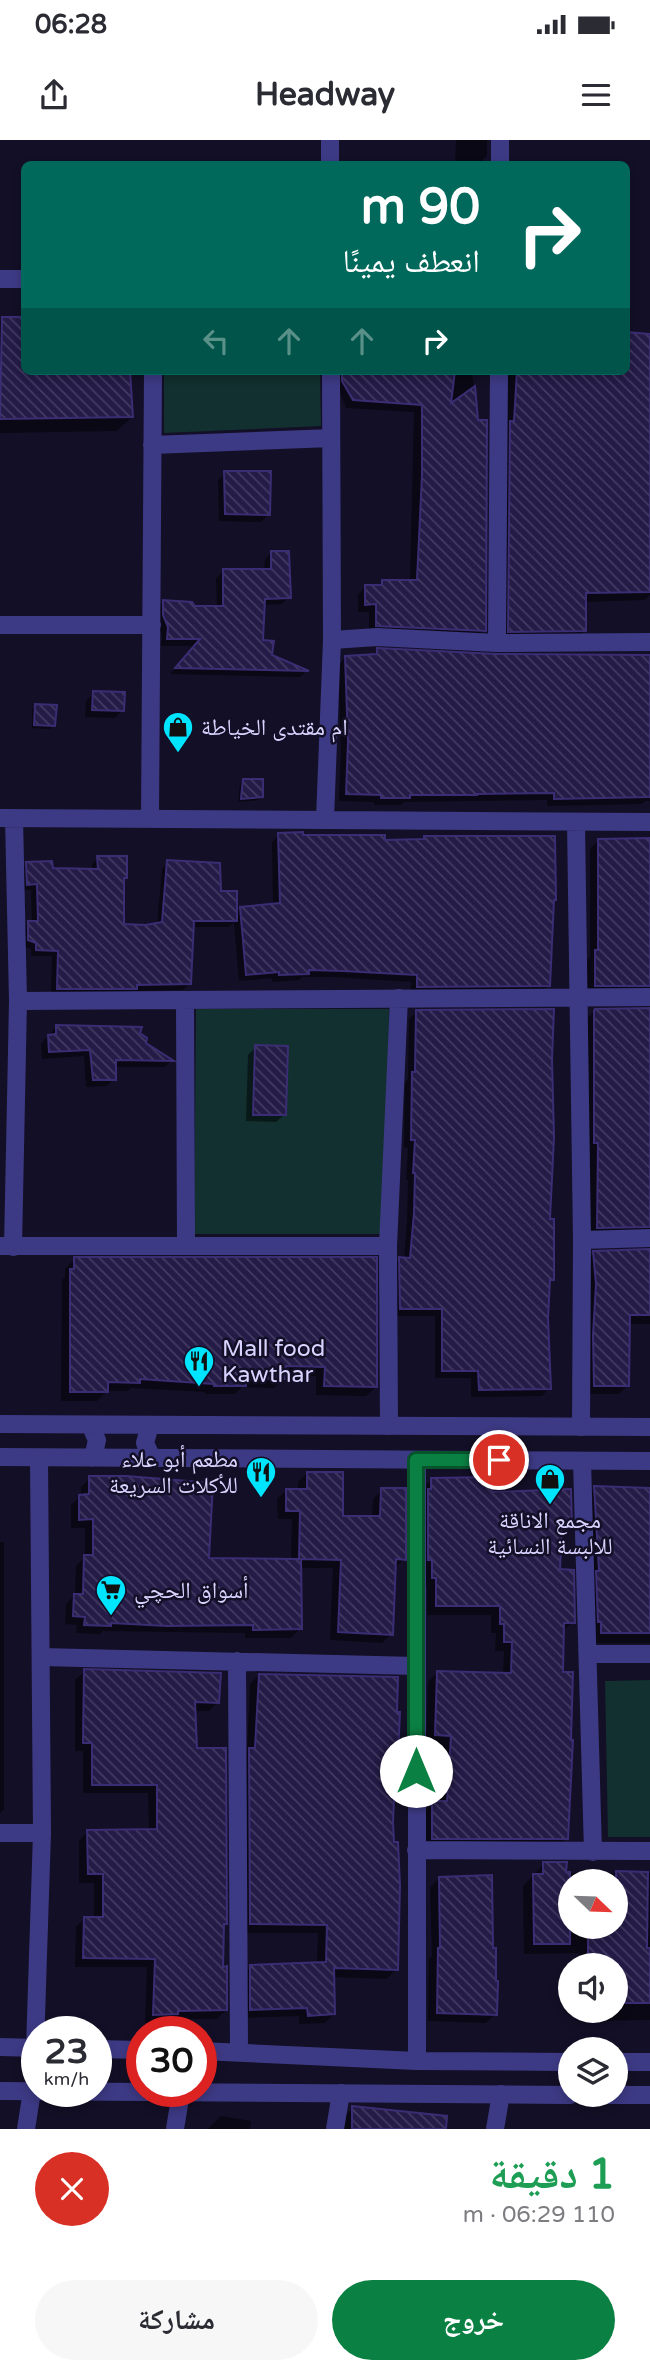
<!DOCTYPE html>
<html lang="ar">
<meta charset="utf-8">
<style>
body{margin:0;font-family:"Varela Round","Noto Naskh Arabic",sans-serif;background:#f7f7f7;color:#2b2b33;direction:rtl;height:100vh;display:flex;flex-direction:column;font-size:26px;white-space:nowrap}
*{box-sizing:border-box;margin:0}
p{font-size:23px;color:#7c7c81}
.icon{flex:none;width:38px;height:38px;fill:none;stroke:currentColor;stroke-width:2;stroke-linecap:round;stroke-linejoin:round}
.map{position:relative;height:1989px;overflow:hidden;direction:ltr}
.side{display:flex;flex-direction:column;background:#fff;flex:1}
.side>*{flex:none}
.top-card{position:absolute;left:21px;top:21px;width:609px;height:214px;border-radius:10px;box-shadow:0 4px 10px #0003;direction:rtl;background:#00695c;color:#fff;overflow:hidden}
.needle{width:46px;rotate:113deg}
.fabs{position:absolute;left:558px;top:1729px;display:grid;gap:14px}
.fabs a{display:grid;place-items:center;width:70px;height:70px;border-radius:50%;background:#fff;box-shadow:0 4px 10px #0003;font-size:35px}
.speed{position:absolute;left:21px;top:1876px;display:flex;gap:14px;font-size:35px;font-weight:700;text-align:center}
.speed>*{display:grid;place-content:center;width:91px;height:91px;border-radius:50%;background:#fff;box-shadow:0 4px 10px #0003;line-height:1}
.speed small{font-size:18px;font-weight:400}
.speed .limit{border:10px solid #d22;background:#fff;color:#111}
.pin{position:absolute;display:grid;place-items:center;width:60px;height:60px;color:#fff;margin:-30px;border:4px solid #fff;border-radius:50%;box-shadow:0 2px 7px #0007}
.me{position:absolute;width:77px;margin:-38px;rotate:0deg;stroke-linejoin:round;filter:drop-shadow(0 0 5px #0008)}
.turn{display:flex;align-items:center;gap:24px;height:147px;padding:0 35px;font-size:32px}
.turn .icon{width:91px;height:91px;stroke-width:2.5}
.turn b{display:block;font-size:49px;line-height:60px}
.lanes{display:flex;align-items:center;height:66px;padding:0 35px;background:#0003;justify-content:center;gap:35px;direction:ltr}
.lanes .off{opacity:.35}
.round{display:grid;place-items:center;flex:none;width:74px;height:74px;border-radius:37px;background:#f7f7f7}
.headline{display:flex;align-items:center;justify-content:space-between;height:119px;padding:0 35px}
h1{font-size:42px;font-weight:700;line-height:52px;color:#1e9e55}
.action{display:flex;gap:14px;margin-top:auto;padding:14px 35px}
.action a{flex:1;height:80px;border-radius:42px;background:#0b8043;color:#fff;font-size:28px;font-weight:700;line-height:80px;text-align:center}
.action a+a{background:#f7f7f7;color:#2b2b33}
.status{display:flex;justify-content:space-between;align-items:center;height:49px;padding:0 35px;background:#fff;direction:ltr}
.status svg{height:19px;fill:currentColor}
header{display:flex;justify-content:space-between;align-items:center;height:91px;padding:0 35px;background:#fff;font-size:32px;font-weight:700}
.map>svg:first-child{display:block}
.green{fill:#12302f}
.shadow{fill:#0007;fill-rule:evenodd}
.building{fill:url(#building-back-hatch);stroke:#3b2d73;stroke-width:2}
.lines{fill:none;stroke-linecap:round;stroke-linejoin:round}
.minor{stroke:#3d3a85;stroke-width:18}
.tertiary{stroke:#3d3a85;stroke-width:18}
.route-casing{stroke:#07532c;stroke-width:18}
.route{stroke:#0b8043;stroke-width:12}
.labels{text-anchor:middle;stroke-width:5;stroke-linejoin:round;paint-order:stroke}
.poi-label{font-size:23px;fill:#d9d4ff;stroke:#130f26;text-anchor:start}
</style>
<div class="status"><b>06:28</b><svg viewBox="0 0 49 12"><path d="M0 12V9h3v3zM5 12V6h3v6zM10 12V3h3v9zM15 12V0h3v12zM26 1h20v11H26zM47 4h2v5h-2z"/></svg></div>
<header><svg class="icon" aria-label="menu" viewBox="0 0 24 24"><path d="M4 6h16M4 12h16M4 18h16"/></svg>Headway<svg class="icon" aria-label="share" viewBox="0 0 24 24"><path d="M12 15V3M7 8l5-5 5 5M5 13v7h14v-7"/></svg></header>
<div class="map">
<svg width="650" height="1989" viewBox="0 0 650 1989">
<defs>
<pattern id="building-back-hatch" width="6" height="6" patternUnits="userSpaceOnUse" patternTransform="scale(1.75)"><rect width="6" height="6" fill="#241b47"/><path d="M-1 5l2 2M0 0l6 6M5-1l2 2" fill="none" stroke="#433b63"/></pattern>
</defs>
<rect width="100%" height="100%" fill="#130f26"/>
<path class="green" d="M164,231H320L321,286L164,293Z
M196,869H389L387,1094H194Z
M650,1540V1697H608L605,1541Z"/>
<path class="shadow" d="M456,0H487V16L479,23H455Z
M24,178V231H129L132,277L117,291L0,293V182L3,179Z
M650,195V455L645,460L584,462L585,490L575,500H500L508,235H506V231H626Z
M332,231H472L477,282L484,490L476,498L369,493V472H358V455L365,447H378L383,442H410L414,272L346,268Z
M225,333L269,374L261,382L219,381L218,340Z
M272,412L289,457L282,464L262,465L261,502L271,516L306,531L300,537L170,534L195,506H161L162,495L156,483V469L164,462L194,468H217L216,438L224,431L264,430L265,420Z
M378,510L497,516H650V661H645L642,664L547,666V660L404,662L401,665H374V662L339,661L341,611L338,526L345,518L372,516Z
M94,553L122,571L115,578L85,577L86,561Z
M36,566L53,585L50,589L32,588V569Z
M243,640L262,657L258,660L238,662L240,644Z
M279,695L383,702L421,701L425,697L555,760L552,762L549,845L541,853L410,854L411,842L334,837H302L299,840L272,842V838L239,841L234,782L229,787H192L189,844L183,850L133,851L129,854L51,855L52,816H31V809L22,806V789L28,783H32L31,750H21V730L27,723L51,730L92,731V724L98,718L122,740V786L146,787L157,785L162,729L168,722L219,753L235,774L241,768L273,766L272,702Z
M599,700H650V859L587,854V820L590,817V709Z
M595,870H650V1100L588,1097L590,1011H586V880Z
M417,872L549,1081L552,1139L548,1143L547,1178L549,1248L542,1256L471,1257V1238H435V1176H393L392,1127L400,1119H404L407,1082L408,1040H406L408,1008L404,1007L405,942L408,939L409,879Z
M56,887L138,893L144,904L172,920L165,927H114V939L107,946L86,947L84,916L42,919L41,904Z
M256,907L284,975L276,982L246,981L248,915Z
M650,1111V1184H628V1245L619,1254H586L585,1122L594,1113Z
M75,1119L376,1247L366,1256L316,1255V1236L284,1235V1238L274,1248L242,1247L235,1254H205V1252L131,1248L128,1251H107L97,1261H61L62,1140L65,1137V1129Z
M307,1333L342,1377L372,1378L373,1359L382,1350L404,1419L394,1429L391,1495L382,1503L330,1500L333,1428H299L300,1489L291,1498H245V1493L103,1491L100,1494L76,1493L77,1485L65,1484L66,1464L75,1455L76,1426L85,1417V1388H71V1365L81,1356V1347L90,1338L207,1420L291,1421L292,1379H278L277,1359L286,1351H298V1342Z
M431,1340L491,1353L571,1386L561,1396L558,1431L573,1482L562,1491L566,1699L557,1708L423,1707L424,1672L433,1663H438L443,1605L426,1604L428,1542L437,1533L503,1535L504,1511H495L496,1493H491V1475H427V1446L423,1447L422,1349Z
M595,1348L650,1349V1503H592L584,1358Z
M0,1402H4V1669L0,1673Z
M85,1531L218,1562L209,1571H194L196,1609L225,1784L222,1786L221,1828L226,1870L217,1879H170L167,1882L145,1883L147,1827H75L76,1787L85,1778H94V1743H79V1701L88,1691H149L148,1653H83V1611H75V1540Z
M259,1535L397,1634L393,1638L392,1683L396,1829L387,1839L332,1837L334,1874L325,1883L299,1884V1876L242,1878V1836L251,1827L317,1824L318,1793H241L240,1618L247,1612L250,1544Z
M544,1724L564,1733H650V1880L580,1881L579,1871H616V1825H579V1813L524,1814L523,1746ZM570,1741H616V1787H570Z
M439,1738L495,1874L486,1883L428,1881L429,1819L432,1816L430,1748Z
M353,1968L423,1989H342V1979Z
M221,1976L251,1981L250,1989H208Z"/>
<path class="building" d="M2,177H24V231H130L133,277L0,279Z
M626,192L650,194V452L586,453V491L508,492L510,281H514L517,231H626Z
M342,231H455L451,263L475,246L478,280H487L486,491L376,486V464L365,465V445H382V440H417L422,335V265L353,260L342,241Z
M224,331H271L270,375L225,374Z
M271,411H289L291,458L265,459L263,500L274,501L272,515L309,531L175,528L200,499H167L168,487L163,475V460L192,462L195,466H223V429H271Z
M377,508L497,514L650,515V657L554,659V653L477,654V655H410V658H381V655L346,654L348,602L345,516L377,514Z
M93,551L125,552L124,571L92,570Z
M35,564L57,565L55,586L34,585Z
M243,639H263V657L241,659Z
M303,692V695H385V700L424,699V696H555L556,760H554L550,846L417,847V835L343,831L309,830V834L279,835V832L246,835L240,767L280,763L278,693Z
M650,698V846H595V810H598V699Z
M97,716H127V738H124V784L146,785L162,782L167,720L220,723L221,751H237V781H194L191,844L137,845V849H57L58,811L36,810V803L28,800V781H38L37,744L27,745L26,722L52,721L53,728L98,729Z
M650,868V1087L597,1088L598,1003H594V871L595,869Z
M554,869L552,919L554,997L550,1079H554V1140H550L548,1178L551,1249L479,1250L478,1231H442V1169H400L399,1117L410,1118L414,1073L415,1033H413L415,1000H411L412,932H415L416,870Z
M56,885L142,887L140,893L147,898L146,903L174,921L116,920V940H93L90,910L49,912L48,895L56,894Z
M255,905L288,906L286,975H253Z
M650,1109V1175H630L629,1246H594L593,1195L596,1144L593,1111Z
M74,1117H377V1247L324,1246L325,1227L286,1226L285,1239L246,1238V1246H214V1244L140,1239V1243L108,1242V1252H70V1129H74Z
M307,1332H343V1376H380L381,1348H406V1420L396,1419L393,1495L338,1492L341,1420L301,1419L302,1489L253,1490V1485L167,1486L111,1483V1486L84,1485L85,1477L73,1476L74,1454H83L84,1415H93V1379L79,1380V1355L89,1354V1336H126L213,1343L209,1418L299,1419L300,1371H286V1349H307Z
M492,1337V1352L571,1349L572,1387H562L560,1429L574,1430L575,1483H564L563,1532H573L571,1600H573L568,1699H432V1661H447L451,1596L435,1595L437,1531L511,1533L512,1502H504V1484H500V1466H436V1438H432V1420H428V1349H431V1338Z
M594,1346L650,1348V1493H601V1482H598L596,1431H599Z
M84,1529L221,1533L219,1563L195,1562L197,1608H226L227,1784H224L223,1827L227,1826V1870L178,1871V1874L153,1875L155,1819L83,1818L84,1777H103V1734H88L87,1690L157,1689V1645H92V1603H83Z
M259,1534L398,1537L397,1572H400L398,1614H400L399,1635H395L393,1683L394,1702H398L400,1745L398,1830L334,1828L335,1874L308,1876L307,1868L250,1870V1825L326,1822L327,1785L250,1784L249,1608H255Z
M543,1722H567L566,1732H570V1804H534L533,1734H543Z
M616,1731L648,1732L647,1808H650V1863H616V1825H588V1787H616Z
M492,1735L493,1808H496V1841H498L497,1875L437,1873L438,1808H440L439,1737Z
M352,1966L447,1976L446,1989H352Z"/>
<g class="lines">
<path class="minor" d="M330,0V24
M500,24V0
M0,139H24
M152,305L331,298
M0,485H152
M332,500L377,497L497,503L650,502
M497,503L499,231
M0,678L650,682
M150,678L153,231
M325,679L332,500L331,231
M576,682L582,1100L581,1287
M185,860L186,1106
M18,861L650,857
M582,1100L650,1098
M0,1106H388
M13,1107L18,861L14,678
M389,1286L388,1106L399,858
M417,1320V1921
M582,1321L593,1712
M589,1514H650
M41,1517L416,1526
M237,1521L239,1911
M416,1710L650,1711
M35,1908L42,1693L39,1318
M26,1989L32,1951
M175,1989L181,1952
M335,1989L341,1953
M495,1989L501,1954"/>
<path class="tertiary" d="M0,1284L650,1287
M90,1285L97,1300L93,1318
M150,1285L145,1303L152,1318
M0,1317L650,1321
M0,1693H42
M0,1907L37,1908
M96,1909L142,1910
M201,1911L417,1921L570,1922
M616,1922H650
M0,1951L570,1955
M604,1955H650"/>
</g>
<g class="lines">
<g class="route-casing">
<path id="route" d="M416,1631V1320H499"/>
</g>
<use href="#route" class="route"/>
</g>
<defs>
<g id="shop-pin" transform="scale(1.575)"><path d="M0 17L-7.5 6A9.5 9.5 0 1 1 7.5 6Z" fill="#00e5ff" stroke="#130f26"/><path d="M-5-2.5h2.3a2.7 3.5 0 0 1 5.4 0H5L5.5 6h-11ZM-1.5-2.5h3a1.5 2.3 0 0 0-3 0Z" fill="#111"/></g>
<g id="restaurant-pin" transform="scale(1.575)"><path d="M0 17L-7.5 6A9.5 9.5 0 1 1 7.5 6Z" fill="#00e5ff" stroke="#130f26"/><path d="M-5-6h1v4h1v-4h1v4h1v-4h1v5L-1.5 .5V6h-2V.5L-5-1ZM5-6V6H3V1.5H1.5Q1.5-4 5-6Z" fill="#111"/></g>
<g id="supermarket-pin" transform="scale(1.575)"><path d="M0 17L-7.5 6A9.5 9.5 0 1 1 7.5 6Z" fill="#00e5ff" stroke="#130f26"/><path d="M-6-5.5h2.5l.6 2H6L4.5 2H-2.5L-4.4-4H-6ZM-1.5 3.2a1.3 1.3 0 1 0 .1 0ZM3 3.2a1.3 1.3 0 1 0 .1 0Z" fill="#111"/></g>
</defs>
<g fill-rule="evenodd">
<use href="#shop-pin" x="178" y="587"/>
<use href="#restaurant-pin" x="199" y="1221"/>
<use href="#restaurant-pin" x="261" y="1332"/>
<use href="#shop-pin" x="550" y="1339"/>
<use href="#supermarket-pin" x="111" y="1450"/>
</g>
<g class="labels">
<g class="poi-label">
<text x="201" y="595">ام مقتدى الخياطة</text>
<text x="222" y="1216">Mall food<tspan x="222" dy="26">Kawthar</tspan></text>
<text x="238" y="1327" text-anchor="end">مطعم أبو علاء<tspan x="238" dy="26">للأكلات السريعة</tspan></text>
<text x="550" y="1388" text-anchor="middle">مجمع الاناقة<tspan x="550" dy="26">للالبسة النسائية</tspan></text>
<text x="134" y="1458">أسواق الحچي</text>
</g>
</g>
</svg>
<div class="fabs">
<a><svg class="needle" viewBox="-14 -14 28 28"><path d="M0-13l5 13h-10z" fill="#e53935"/><path d="M0 13l5-13h-10z" fill="#7c7c81"/></svg></a>
<a><svg class="icon" aria-label="sound" viewBox="0 0 24 24"><path d="M4 9h4l5-4v14l-5-4H4zM17 9q2 3 0 6"/></svg></a>
<a><svg class="icon" aria-label="layers" viewBox="0 0 24 24"><path d="M12 4l9 5-9 5-9-5zM3 14l9 5 9-5"/></svg></a>
</div>
<div class="speed"><div>23<small>km/h</small></div><div class="limit">30</div></div>
<div class="pin" style="left:499px;top:1320px;background:#d93025"><svg class="icon" aria-label="arrive" viewBox="0 0 24 24"><path d="M6 21V4h12l-3 4 3 4H6"/></svg></div>
<svg class="me" style="left:416px;top:1631px" viewBox="-20 -20 40 40"><circle r="19" fill="#fff"/><path d="M0-13L10 11 0 6-10 11z" fill="#0b8043"/></svg>
<div class="top-card">
<div class="turn"><svg class="icon" aria-label="right" viewBox="0 0 24 24"><path d="M7 20v-9h11M14 6l5 5-5 5"/></svg><div><b>90 m</b>انعطف يمينًا</div></div>
<div class="lanes"><svg class="icon off" aria-label="left" viewBox="0 0 24 24"><path d="M17 20v-9H6M10 6l-5 5 5 5"/></svg><svg class="icon off" aria-label="ahead" viewBox="0 0 24 24"><path d="M12 20V5M6 11l6-6 6 6"/></svg><svg class="icon off" aria-label="ahead" viewBox="0 0 24 24"><path d="M12 20V5M6 11l6-6 6 6"/></svg><svg class="icon" aria-label="right" viewBox="0 0 24 24"><path d="M7 20v-9h11M14 6l5 5-5 5"/></svg></div>
</div>
</div>
<section class="side">
<div class="headline"><div><h1>1 دقيقة</h1><p>110 m · 06:29</p></div><a class="round" style="background:#d93025;color:#fff"><svg class="icon" aria-label="close" viewBox="0 0 24 24"><path d="M6 6l12 12M18 6L6 18"/></svg></a></div>
<div class="action"><a>خروج</a><a>مشاركة</a></div>
</section>
